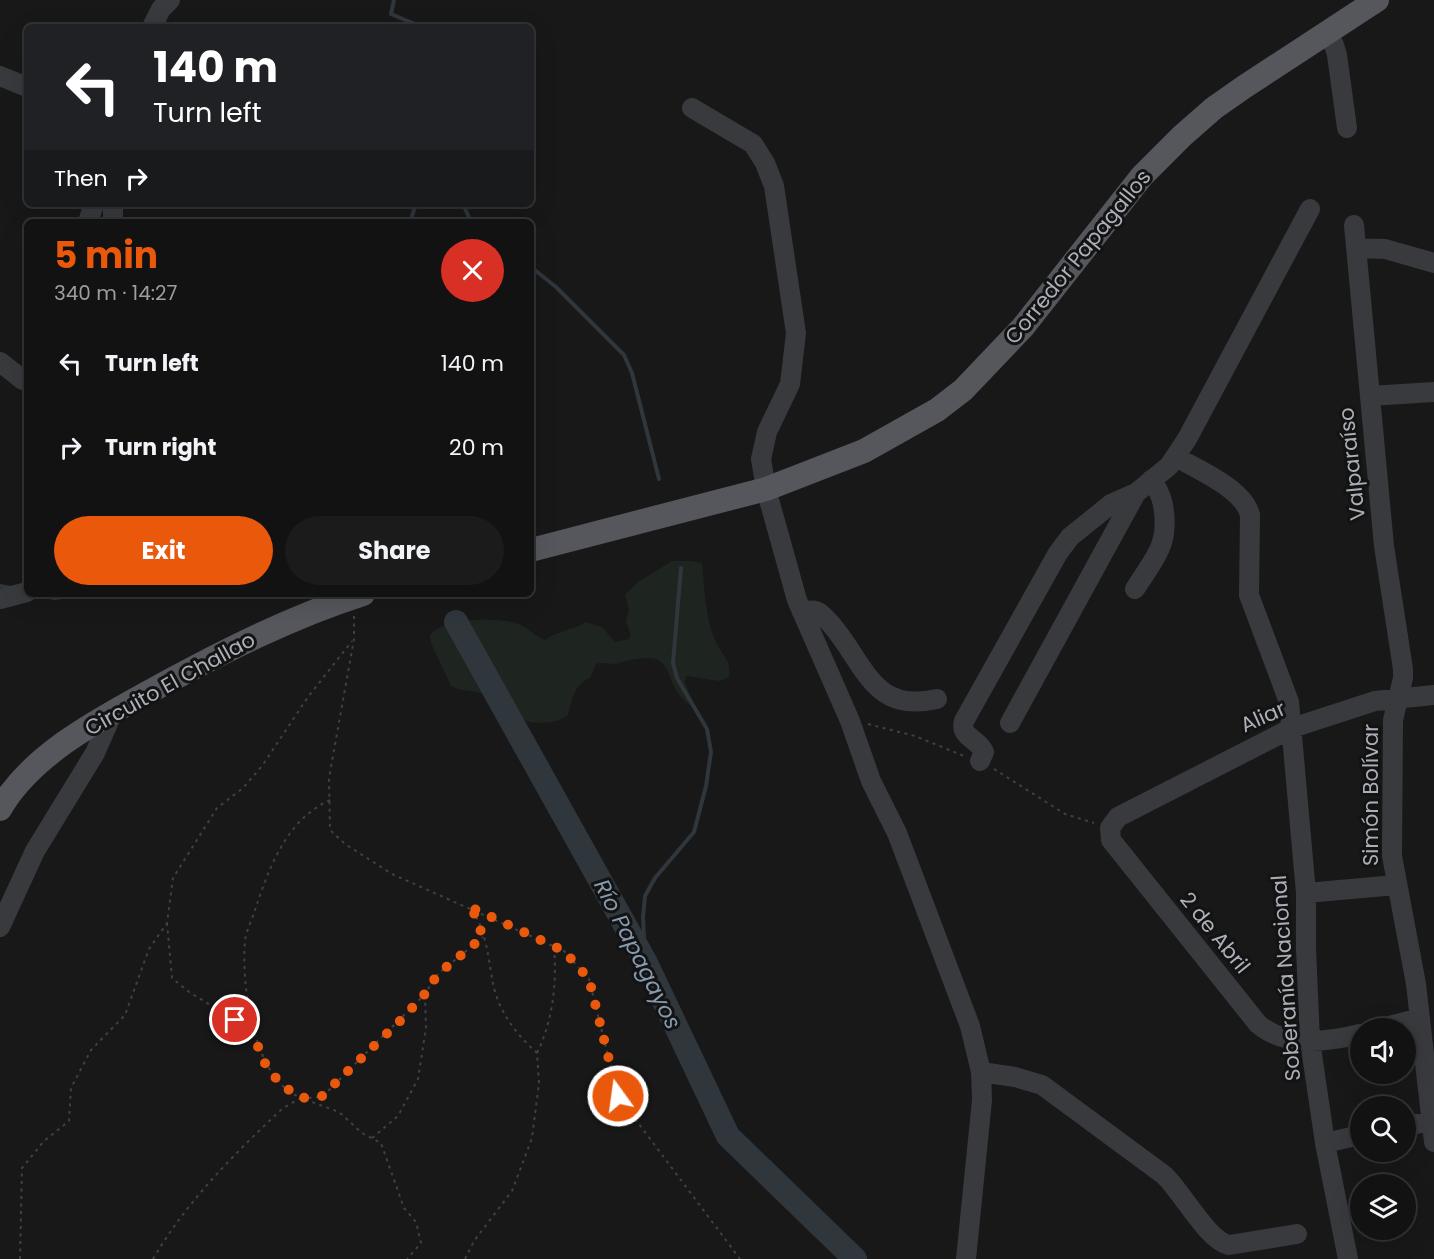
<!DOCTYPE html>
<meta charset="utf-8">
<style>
body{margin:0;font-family:Poppins,sans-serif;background:#1b1b1c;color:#f1f3f6;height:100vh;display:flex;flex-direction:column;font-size:22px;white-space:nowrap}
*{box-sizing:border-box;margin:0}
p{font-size:20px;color:#9c9ea0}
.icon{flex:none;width:33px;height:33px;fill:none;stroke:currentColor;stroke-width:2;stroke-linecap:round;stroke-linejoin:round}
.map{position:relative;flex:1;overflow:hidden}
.panel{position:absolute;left:24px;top:219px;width:510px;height:378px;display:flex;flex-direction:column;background:#121213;border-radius:9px;box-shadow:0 6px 24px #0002,0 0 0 2px #313233}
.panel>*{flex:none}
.top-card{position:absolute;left:24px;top:24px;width:510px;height:183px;border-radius:9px;box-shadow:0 6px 24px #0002,0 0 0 2px #313233;background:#202124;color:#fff;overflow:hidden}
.tools{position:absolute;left:1350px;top:1018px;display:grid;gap:12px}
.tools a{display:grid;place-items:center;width:66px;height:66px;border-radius:50%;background:#121213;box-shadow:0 6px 24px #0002,0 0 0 2px #313233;font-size:30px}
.pin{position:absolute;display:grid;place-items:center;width:51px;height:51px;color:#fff;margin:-26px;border:3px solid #fff;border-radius:50%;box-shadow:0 2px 6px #0007}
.me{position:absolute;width:66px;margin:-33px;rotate:346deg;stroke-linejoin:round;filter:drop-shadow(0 0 4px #0008)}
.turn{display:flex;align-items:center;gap:21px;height:126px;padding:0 30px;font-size:27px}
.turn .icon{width:78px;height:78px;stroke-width:2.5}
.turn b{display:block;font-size:42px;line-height:51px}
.then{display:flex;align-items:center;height:57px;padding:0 30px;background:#0003;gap:12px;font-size:22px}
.round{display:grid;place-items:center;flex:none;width:63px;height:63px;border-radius:32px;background:#1b1b1c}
.summary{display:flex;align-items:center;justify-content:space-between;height:102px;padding:0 30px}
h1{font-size:36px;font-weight:700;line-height:45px;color:#ea580c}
.primary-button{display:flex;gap:12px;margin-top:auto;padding:12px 30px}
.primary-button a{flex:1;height:69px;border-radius:36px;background:#ea580c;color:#fff;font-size:24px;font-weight:700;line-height:69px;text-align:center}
.primary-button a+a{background:#1b1b1c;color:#f1f3f6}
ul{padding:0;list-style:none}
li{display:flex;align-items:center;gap:18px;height:84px;padding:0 30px}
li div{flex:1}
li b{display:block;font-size:22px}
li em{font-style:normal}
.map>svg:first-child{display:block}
.green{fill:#1e241f}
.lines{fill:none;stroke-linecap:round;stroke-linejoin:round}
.stream{stroke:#2f363c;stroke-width:4}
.river{stroke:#2f363c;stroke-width:24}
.path{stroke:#3f4145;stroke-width:2;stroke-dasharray:3 4.5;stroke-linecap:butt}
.minor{stroke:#393a3e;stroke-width:20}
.major{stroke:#55575c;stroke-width:24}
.route{stroke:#ea580c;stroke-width:10;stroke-dasharray:0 18}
.labels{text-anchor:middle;stroke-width:6;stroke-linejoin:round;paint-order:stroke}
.street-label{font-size:21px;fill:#abafb7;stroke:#131314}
.water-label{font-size:22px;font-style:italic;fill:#869bae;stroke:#131314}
</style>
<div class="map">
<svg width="1434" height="1259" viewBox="0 0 1434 1259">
<rect width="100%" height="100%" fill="#181819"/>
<path class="green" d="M672,561H693L702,564C705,590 705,624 719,648C726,659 731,662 729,677L720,681L686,676L685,683L696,709C653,684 687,644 619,663C611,666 605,661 596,664L590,678C574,684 572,700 568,715C548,731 511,720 493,704C489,701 488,697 483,694C473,690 461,692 451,686L431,643L430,635C445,617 495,617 516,623C526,626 535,636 545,640C557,631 573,630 586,622L602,627L615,642L629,639L631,635L626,622L629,610L625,595L638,582Z"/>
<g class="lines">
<path class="stream" d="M394,0L391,14L422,27
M463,204L471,222
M410,222L416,204
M531,267L556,287L624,355L632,373L659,479
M0,586L11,588
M37,594L54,598L89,594
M645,961L643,917L645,896L655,878L694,832L706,786L711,752L707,729L677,678L673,663L681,568"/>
<path class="river" d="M456,622L645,961L728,1136L855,1259"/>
<path class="path" d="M354,616V639L329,778L330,830L345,844L392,874L564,951L589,979L618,1096L740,1259
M868,724L915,736L964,756
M994,769L1065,814L1094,823
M330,800C286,820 269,868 255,910C252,920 246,931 245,941C241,983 253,1080 300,1097C306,1099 316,1097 322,1097L424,995L438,974L483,937
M167,923L172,978L189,992L235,1020L254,1036
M537,1053C553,1020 557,983 554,946
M372,1138L398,1116L418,1079L426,1028L425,997
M20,1259L22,1168L44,1141L69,1121L71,1088L91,1050L125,1015L149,949L167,923L173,878L217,808L243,788L262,766L308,697L352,641
M153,1259C187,1201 234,1154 283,1108L301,1098L339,1112L362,1133L381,1143L404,1208L416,1222L421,1243L407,1259
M465,1259L474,1241L512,1191L532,1138L539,1083L537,1053C518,1036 501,1015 494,988C488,962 488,930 470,908"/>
<path class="minor" d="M152,27L161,9L170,0
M1326,34L1334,45L1337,55L1347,128
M0,76L27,87
M692,108L753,144L765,163L774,186L796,333L790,384L767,432L761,459L766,489L797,600L850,721L871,781L897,833L970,1026L981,1072L982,1100L966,1259
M88,222L94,204
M113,222V204
M1354,225L1384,546L1403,669V678L1393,720L1392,856L1416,984L1434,1142
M1357,248L1385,249L1434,263
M0,362L23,380L27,379
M1370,396L1434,392
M1176,457C1198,470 1244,489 1250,515L1249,595L1289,702L1306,893V948L1310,1041L1325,1143L1348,1259
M1135,589C1155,557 1170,545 1163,505C1161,495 1158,488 1151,480
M0,599L27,592
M802,612C805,611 812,610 816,611C821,612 826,619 830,623C865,662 871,714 937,699
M1010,723L1136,493L1169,466L1187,439L1310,209
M980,761L984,752C979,739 959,737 964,721L1058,553L1070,537L1111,504L1136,493
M1306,893L1396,885
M0,927L35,851L95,753L113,712
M1378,1029L1420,1018
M1360,1034C1327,1042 1286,1048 1258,1024L1111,840L1110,828L1118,817L1292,728L1375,701L1434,695
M981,1072L1015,1077L1042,1085L1164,1175C1183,1193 1207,1240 1229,1245L1297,1234
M1406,1126L1432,1121
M1325,1143L1360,1135"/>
<path class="major" d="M531,550L766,489L864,451L937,410L963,390L1023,327L1142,176L1182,136L1214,108L1244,87L1377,0
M0,809C32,753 104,717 158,687C224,651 291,617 363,594"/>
</g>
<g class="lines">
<path class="route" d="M235,1020L254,1037L267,1068L283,1086L301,1098L322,1096L400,1021L424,995L438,974L483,937L474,913L468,906L564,951L589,979L618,1096"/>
</g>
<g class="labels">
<g class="street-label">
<text transform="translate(1078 257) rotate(-51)" y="7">Corredor Papagallos</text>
<text transform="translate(1352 464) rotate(-96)" y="7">Valparaíso</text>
<text transform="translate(170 684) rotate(-29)" y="7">Circuito El Challao</text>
<text transform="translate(1263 717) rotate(-24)" y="7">Aliar</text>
<text transform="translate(1371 795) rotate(-90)" y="7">Simón Bolívar</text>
<text transform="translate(1215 933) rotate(51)" y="7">2 de Abril</text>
<text transform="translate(1286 978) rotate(-94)" y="7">Soberanía Nacional</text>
</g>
<g class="water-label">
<text transform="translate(638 954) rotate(63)" y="8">Río Papagayos</text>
</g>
</g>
</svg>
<div class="tools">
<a><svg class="icon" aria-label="sound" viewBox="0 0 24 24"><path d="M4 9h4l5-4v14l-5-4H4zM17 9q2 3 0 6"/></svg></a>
<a><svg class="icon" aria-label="search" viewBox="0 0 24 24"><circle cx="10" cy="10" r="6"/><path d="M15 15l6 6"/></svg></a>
<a><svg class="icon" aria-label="layers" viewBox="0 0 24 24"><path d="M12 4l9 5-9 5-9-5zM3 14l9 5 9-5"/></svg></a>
</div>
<div class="pin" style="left:235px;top:1020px;background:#d93025"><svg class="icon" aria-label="arrive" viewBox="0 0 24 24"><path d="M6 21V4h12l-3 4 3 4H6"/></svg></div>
<svg class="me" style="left:618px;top:1096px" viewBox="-20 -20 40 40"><circle r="17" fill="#ea580c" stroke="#fff" stroke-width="3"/><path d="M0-11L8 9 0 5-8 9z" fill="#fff"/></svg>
<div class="top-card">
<div class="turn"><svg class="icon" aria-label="left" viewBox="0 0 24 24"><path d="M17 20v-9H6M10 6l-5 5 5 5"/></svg><div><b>140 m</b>Turn left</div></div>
<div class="then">Then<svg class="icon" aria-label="right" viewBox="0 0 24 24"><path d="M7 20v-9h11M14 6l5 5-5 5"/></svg></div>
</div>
<section class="panel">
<div class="summary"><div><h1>5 min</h1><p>340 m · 14:27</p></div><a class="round" style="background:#d93025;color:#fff"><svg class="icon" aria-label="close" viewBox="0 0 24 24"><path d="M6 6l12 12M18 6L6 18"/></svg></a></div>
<ul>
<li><svg class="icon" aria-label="left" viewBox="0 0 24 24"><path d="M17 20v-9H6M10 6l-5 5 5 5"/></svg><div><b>Turn left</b></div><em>140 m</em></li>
<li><svg class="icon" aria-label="right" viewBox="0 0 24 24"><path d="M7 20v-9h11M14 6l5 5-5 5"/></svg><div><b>Turn right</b></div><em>20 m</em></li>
</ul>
<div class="primary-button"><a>Exit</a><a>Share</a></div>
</section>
</div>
